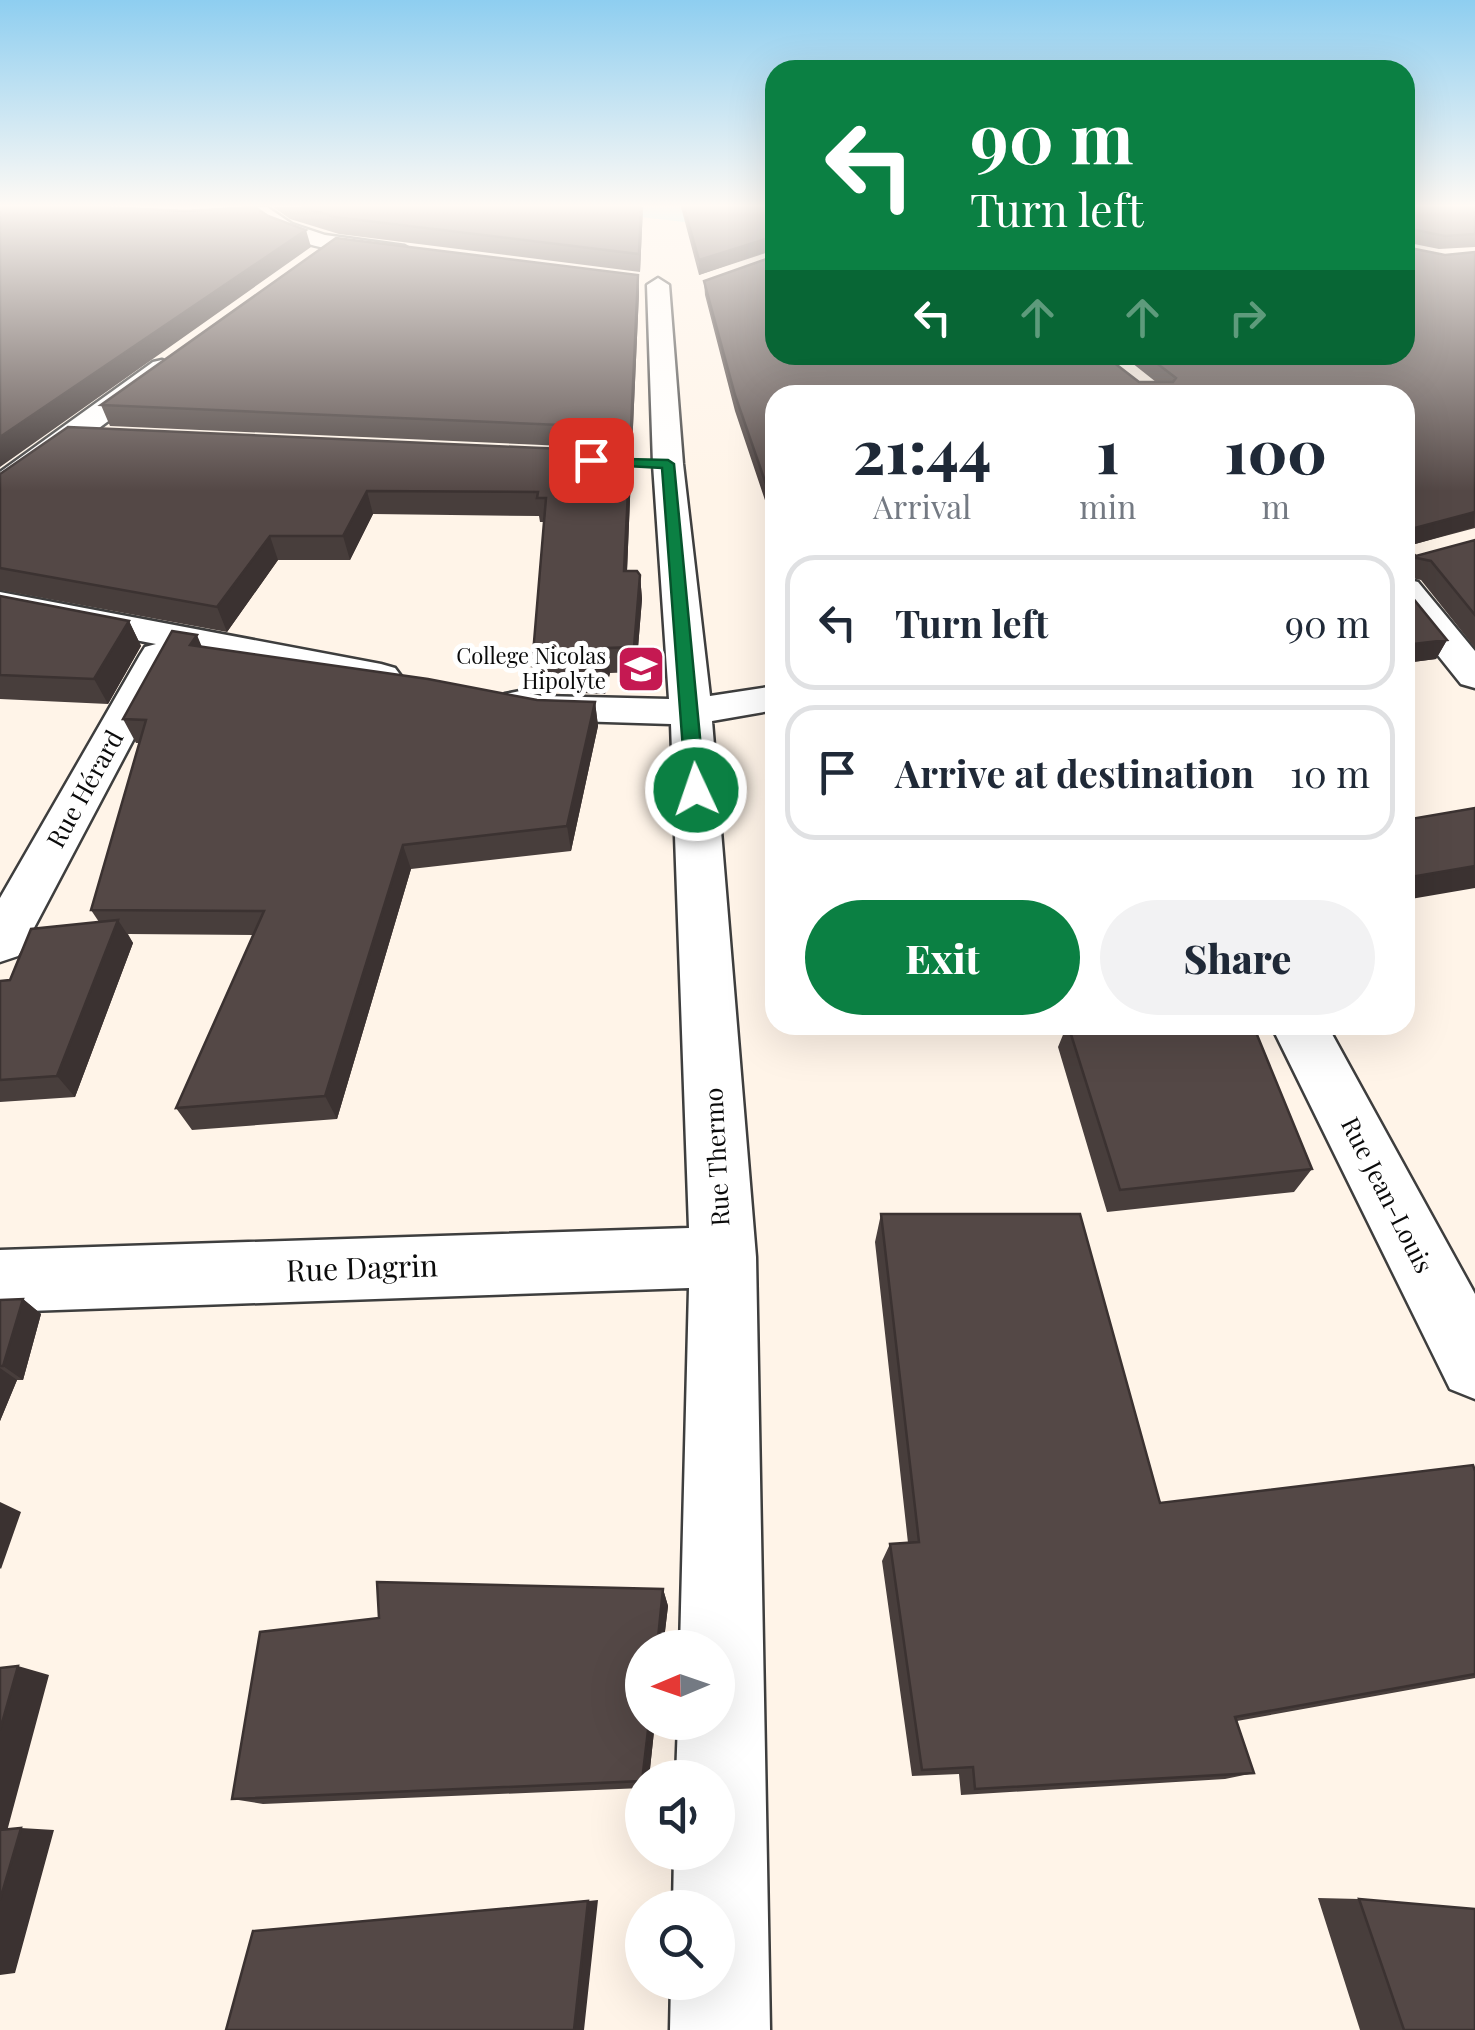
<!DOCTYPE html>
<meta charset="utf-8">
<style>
body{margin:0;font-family:"Playfair Display",serif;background:#f2f2f3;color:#1f2937;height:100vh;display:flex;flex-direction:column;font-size:38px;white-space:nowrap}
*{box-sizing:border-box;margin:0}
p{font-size:32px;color:#747a83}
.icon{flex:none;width:55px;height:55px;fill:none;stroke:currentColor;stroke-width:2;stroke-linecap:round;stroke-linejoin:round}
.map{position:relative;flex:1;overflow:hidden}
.panel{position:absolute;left:765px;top:385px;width:650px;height:650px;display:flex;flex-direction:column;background:#fff;border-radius:30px;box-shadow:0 10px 40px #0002}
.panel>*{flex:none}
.top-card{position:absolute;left:765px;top:60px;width:650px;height:305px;border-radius:30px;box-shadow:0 10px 40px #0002;background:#0b8043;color:#fff;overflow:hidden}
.needle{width:65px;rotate:268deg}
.controls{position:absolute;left:625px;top:1630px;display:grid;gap:20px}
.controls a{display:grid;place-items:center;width:110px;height:110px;border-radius:50%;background:#fff;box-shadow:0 10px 40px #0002;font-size:50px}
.pin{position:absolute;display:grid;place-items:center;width:85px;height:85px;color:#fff;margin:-42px;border-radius:20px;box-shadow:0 5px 15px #0006}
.me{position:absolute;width:110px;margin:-55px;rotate:357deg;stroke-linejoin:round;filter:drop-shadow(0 0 8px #0008)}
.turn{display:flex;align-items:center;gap:35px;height:210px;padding:0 40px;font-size:45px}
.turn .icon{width:130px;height:130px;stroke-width:2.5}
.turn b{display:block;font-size:70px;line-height:85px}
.lanes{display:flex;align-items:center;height:95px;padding:0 40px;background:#0003;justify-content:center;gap:50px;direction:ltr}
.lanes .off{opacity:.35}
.eta{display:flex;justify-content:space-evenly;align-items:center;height:170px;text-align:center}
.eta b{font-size:60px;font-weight:800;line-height:70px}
.primary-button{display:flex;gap:20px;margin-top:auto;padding:20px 40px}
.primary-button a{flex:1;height:115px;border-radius:60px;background:#0b8043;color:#fff;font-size:40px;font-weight:800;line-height:115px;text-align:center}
.primary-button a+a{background:#f2f2f3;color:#1f2937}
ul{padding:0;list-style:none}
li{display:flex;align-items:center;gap:30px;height:135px;margin:0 20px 15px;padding:0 20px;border:5px solid #e0e1e3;border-radius:30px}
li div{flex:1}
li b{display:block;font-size:38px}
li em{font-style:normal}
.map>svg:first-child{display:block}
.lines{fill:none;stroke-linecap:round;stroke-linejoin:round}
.canal{fill:#a8f4fb;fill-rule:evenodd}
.street-casing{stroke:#3e3e3e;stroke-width:5}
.street{fill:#fff;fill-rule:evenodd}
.wall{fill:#483e3c}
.shaded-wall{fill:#3b3231}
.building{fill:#544846;stroke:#3b3231;stroke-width:2.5}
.route{fill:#0b8043;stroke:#07532c;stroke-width:2.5}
.labels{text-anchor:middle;stroke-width:10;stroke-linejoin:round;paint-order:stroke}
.far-poi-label{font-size:22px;fill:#0b0b0b;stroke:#fff;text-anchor:end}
.street-label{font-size:25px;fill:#0b0b0b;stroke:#fff}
.near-street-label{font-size:30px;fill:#0b0b0b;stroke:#fff}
</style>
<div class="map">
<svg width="1475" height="2030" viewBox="0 0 1475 2030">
<rect width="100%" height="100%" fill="#fff4e8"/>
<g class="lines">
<path class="canal" d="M610,207C665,207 722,203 775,220V237L746,229L623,215Z"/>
<g class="street-casing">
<path id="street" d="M247,207H267L292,224L325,235L404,246L414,252L404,258C352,252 283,251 247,207Z
M658,278L669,285L683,464L710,696L775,686V710L712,721L756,1257L770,2030H670L671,1982H718V1908H673L674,1852H718V1778H676L678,1722H718V1648H680L689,1288L0,1312V1250L689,1228L671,724L542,720L505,712L499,703L505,694L520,691L542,696L669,699L653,464L647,285Z
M162,360L175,368L171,374L11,494L0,496V472L153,362Z
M1405,579L1418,582L1475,651V688L1461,684L1405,614Z
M0,592L381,664L395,668L401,676L395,684L381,688L173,648L178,655L26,943L18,956L0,962V898L140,655L145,647L156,644L0,614Z
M1271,1025H1327L1475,1294V1399L1450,1389Z"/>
</g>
<use href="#street" class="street"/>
</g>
<path class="wall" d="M273,207H643L640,272L339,234L290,219Z
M681,207H775V250L699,275Z
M1405,207H1475V247L1439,249L1409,243L1410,248L1445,255L1475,252V528L1411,545V552L1416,556L1475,540V648L1421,580L1412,578V597L1447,640L1436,659L1405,663V395H775V530L735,411L705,295L704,281L1139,382H1156L1122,355H1405Z
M638,275L639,293L632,449L110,426L101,405Z
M0,474L631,475L627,571L640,575L642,599L636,672L610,673L605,694L536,691L532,666L544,522H540L539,516L373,514L350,560H278L227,632L0,590Z
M0,596L129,621L141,646L108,704L0,699Z
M202,647L537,700L595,702L598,726L571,851L411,869L337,1119L192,1130L176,1108L254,935L128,934L133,943L75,1097L0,1102V981L10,980L99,922L91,910L139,743H136L123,719Z
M830,1025H874L831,1030Z
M1067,1025H1253L1312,1169L1294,1192L1107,1212L1058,1047Z
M881,1214L1160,1503L1475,1471V1678L1237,1721L1254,1773L1225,1779L961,1795L959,1774L912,1776L882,1561L890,1544L908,1543L875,1242Z
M23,1299L41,1314L23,1380H17L0,1421V1300Z
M663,1589L668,1606L663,1648H642V1722H655L649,1778H642V1788L263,1804L232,1799Z
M1318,1898L1359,1899L1475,2030H1360Z"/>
<path class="shaded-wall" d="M641,207H643L640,272L639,254Z
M306,230L311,247L0,467V437Z
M774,236V249L699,275V260Z
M638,275L639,293L632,449L631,428Z
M630,452L631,475L626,595L624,571Z
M367,491L373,514L350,560L343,536Z
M1475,512L1474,527L1405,547L1411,529Z
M270,536L278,560L227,632L217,607Z
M640,575L642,599L636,672L634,647Z
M129,621L141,646L108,704L94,679Z
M197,635L207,659L190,645Z
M1447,640L1436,659L1405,663V645Z
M607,648L610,673L605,694L602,669Z
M595,702L598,726L571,851L567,826Z
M403,845L411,869L337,1119L325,1096Z
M1475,866V888L1405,900V878Z
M118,920L133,943L75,1097L57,1076Z
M23,1299L41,1314L23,1380L3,1366Z
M0,1368L17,1380L0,1421Z
M0,1502L21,1512L1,1569L0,1568Z
M663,1589L668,1606L663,1648H657Z
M18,1666L49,1675L6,1835H0V1730Z
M649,1722H655L649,1778H643Z
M21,1828L54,1830L15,1973L0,1975V1900Z
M598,1900L584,2030H574L588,1901Z"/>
<path class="building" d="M0,207H103L185,211L255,207L268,216L306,230L0,437Z
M302,207H641L639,254L335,217Z
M684,207H775V236L699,260Z
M1405,207H1475V234L1445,236L1411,229L1407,232L1410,248L1445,255L1475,252V512L1411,529V552L1416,556L1475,540V615L1431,561L1412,557V597L1447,640L1405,645V395H775V510L735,395L704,281L775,256V355H1104L1139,382H1173L1176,378L1146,355H1405Z
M336,238L638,275L631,428L101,405Z
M68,427L630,452L624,571H637L640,575L634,647L607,648L602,669L532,666L546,498H537L538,492L367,491L343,536H270L217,607L0,568V474Z
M0,596L129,621L94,679L0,675Z
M172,631L197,635L190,645L428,679L537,700L595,702L567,826L403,845L325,1096L176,1108L264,911L91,910L146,720L123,719Z
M1475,808V866L1405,878V820Z
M118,920L57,1076L0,1080V981L10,980L31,929Z
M1068,1025H1253L1312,1169L1120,1190Z
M881,1214H1080L1160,1503L1473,1465L1475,1471V1674L1235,1717L1254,1773L975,1789L973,1767L922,1770L890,1544L919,1542Z
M23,1299L3,1366H0V1300Z
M377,1582L663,1589L657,1648H642V1722H649L642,1781L232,1799L260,1632L379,1618Z
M18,1666L0,1730V1668Z
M21,1828L0,1900V1830Z
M1359,1899L1475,1909V2030H1404Z
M588,1901L574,2030H226L253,1931Z"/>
<linearGradient id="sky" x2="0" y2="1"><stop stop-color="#8ecef0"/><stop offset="0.42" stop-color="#fffaf5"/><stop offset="1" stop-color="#fffaf5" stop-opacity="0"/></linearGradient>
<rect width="1475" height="491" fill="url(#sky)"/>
<path class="route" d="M586,458L668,460L674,464L705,790L702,794H689L686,790L662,468L591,464L586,463Z"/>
<defs>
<g id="school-square" transform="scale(2.5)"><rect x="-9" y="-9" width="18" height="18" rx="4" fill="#c51952" stroke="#fff"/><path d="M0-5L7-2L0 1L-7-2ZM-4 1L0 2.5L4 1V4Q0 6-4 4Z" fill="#fff"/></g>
</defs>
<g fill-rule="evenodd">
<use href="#school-square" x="641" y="669"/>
</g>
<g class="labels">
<g class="far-poi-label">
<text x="606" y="664">College Nicolas<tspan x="606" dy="25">Hipolyte</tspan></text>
</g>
<g class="street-label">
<text transform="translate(85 789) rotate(-61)" y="9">Rue Hérard</text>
<text transform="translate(717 1157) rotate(-93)" y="9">Rue Thermo</text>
<text transform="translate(1387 1195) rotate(63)" y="9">Rue Jean-Louis</text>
</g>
<g class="near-street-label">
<text transform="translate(362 1269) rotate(-2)" y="10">Rue Dagrin</text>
</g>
</g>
</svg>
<div class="controls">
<a><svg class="needle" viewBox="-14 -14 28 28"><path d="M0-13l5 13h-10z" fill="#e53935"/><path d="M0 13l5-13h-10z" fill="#747a83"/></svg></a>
<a><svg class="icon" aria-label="sound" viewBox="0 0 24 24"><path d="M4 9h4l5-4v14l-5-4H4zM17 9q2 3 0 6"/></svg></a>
<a><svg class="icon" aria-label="search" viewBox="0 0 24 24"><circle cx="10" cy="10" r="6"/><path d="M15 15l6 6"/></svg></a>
</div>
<div class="pin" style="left:591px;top:460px;background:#d93025"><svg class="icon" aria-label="arrive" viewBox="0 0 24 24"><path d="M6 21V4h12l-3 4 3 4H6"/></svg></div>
<svg class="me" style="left:696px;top:790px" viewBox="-20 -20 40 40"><circle r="17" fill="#0b8043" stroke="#fff" stroke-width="3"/><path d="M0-11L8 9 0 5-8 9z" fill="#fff"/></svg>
<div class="top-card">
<div class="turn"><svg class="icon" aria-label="left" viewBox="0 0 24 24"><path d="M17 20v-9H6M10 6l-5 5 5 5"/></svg><div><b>90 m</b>Turn left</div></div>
<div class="lanes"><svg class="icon" aria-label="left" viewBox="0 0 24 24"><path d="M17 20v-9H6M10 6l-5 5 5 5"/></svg><svg class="icon off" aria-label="ahead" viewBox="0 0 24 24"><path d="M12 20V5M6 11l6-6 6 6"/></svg><svg class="icon off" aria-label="ahead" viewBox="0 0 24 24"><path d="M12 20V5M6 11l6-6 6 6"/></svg><svg class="icon off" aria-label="right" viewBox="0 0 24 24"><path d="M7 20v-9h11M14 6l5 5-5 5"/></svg></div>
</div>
<section class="panel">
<div class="eta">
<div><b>21:44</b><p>Arrival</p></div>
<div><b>1</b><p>min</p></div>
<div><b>100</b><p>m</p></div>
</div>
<ul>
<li><svg class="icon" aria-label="left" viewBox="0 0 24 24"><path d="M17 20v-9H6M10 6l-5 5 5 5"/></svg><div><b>Turn left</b></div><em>90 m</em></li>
<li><svg class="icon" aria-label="arrive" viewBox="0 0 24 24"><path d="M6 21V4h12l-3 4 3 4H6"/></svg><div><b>Arrive at destination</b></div><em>10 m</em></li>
</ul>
<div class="primary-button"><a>Exit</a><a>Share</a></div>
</section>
</div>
